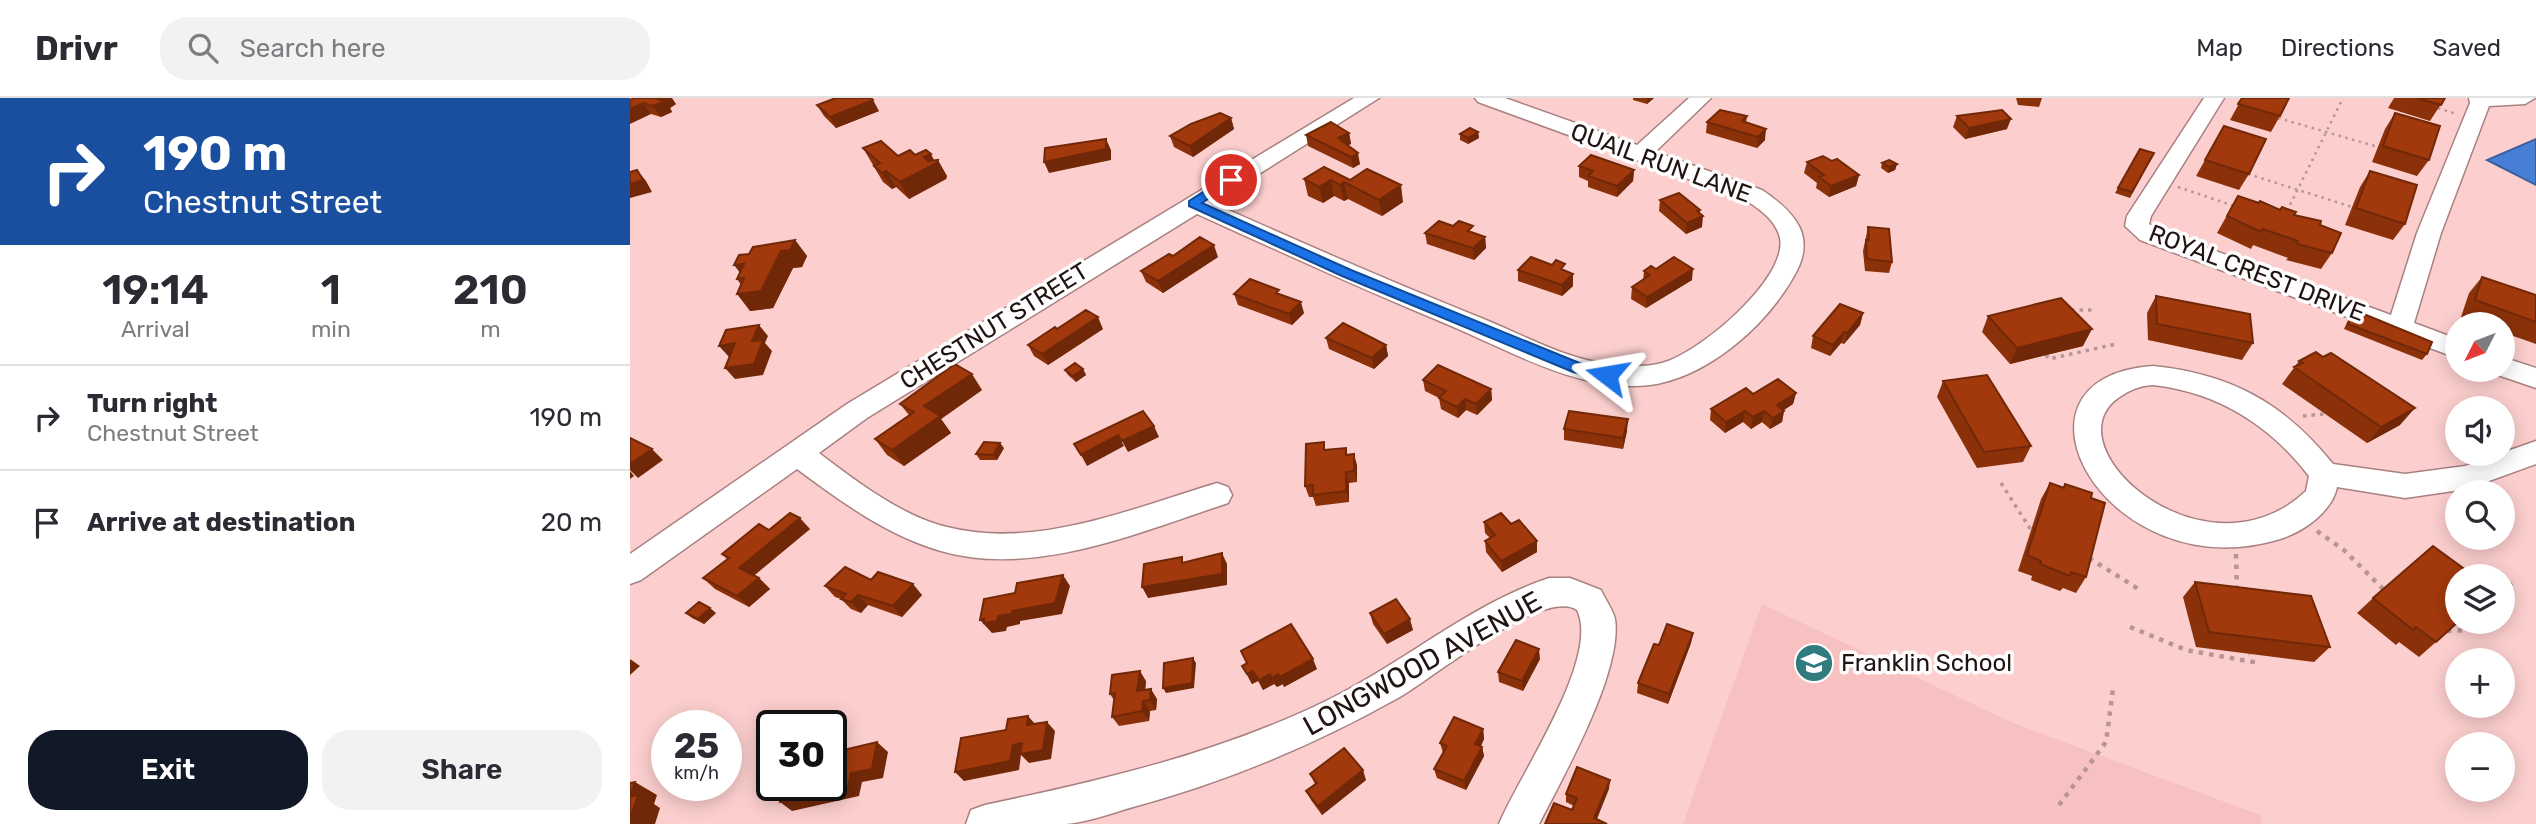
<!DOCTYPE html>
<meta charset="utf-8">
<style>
body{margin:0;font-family:Rubik,sans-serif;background:#f2f2f3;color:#2b2b33;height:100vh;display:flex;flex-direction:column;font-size:26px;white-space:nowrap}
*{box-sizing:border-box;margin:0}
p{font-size:23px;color:#7c7c81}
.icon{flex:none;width:38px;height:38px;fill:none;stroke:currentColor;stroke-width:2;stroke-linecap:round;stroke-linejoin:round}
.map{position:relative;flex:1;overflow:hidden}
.side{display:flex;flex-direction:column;background:#fff;width:630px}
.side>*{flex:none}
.hud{background:#1a4fa0;color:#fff;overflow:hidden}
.needle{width:46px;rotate:228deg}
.fabs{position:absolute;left:1815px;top:214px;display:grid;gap:14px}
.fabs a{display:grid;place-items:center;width:70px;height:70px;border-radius:50%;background:#fff;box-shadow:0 4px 18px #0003;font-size:35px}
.speed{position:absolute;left:21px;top:612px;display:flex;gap:14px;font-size:35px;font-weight:700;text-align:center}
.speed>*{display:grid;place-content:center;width:91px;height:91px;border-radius:50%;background:#fff;box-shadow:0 4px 18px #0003;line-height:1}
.speed small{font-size:18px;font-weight:400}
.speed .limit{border:4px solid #111;border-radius:10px;background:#fff;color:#111}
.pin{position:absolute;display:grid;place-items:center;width:60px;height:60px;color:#fff;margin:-30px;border:4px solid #fff;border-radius:50%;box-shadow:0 2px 7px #0007}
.me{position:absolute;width:77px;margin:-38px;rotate:284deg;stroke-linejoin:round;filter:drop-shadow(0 0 5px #0008)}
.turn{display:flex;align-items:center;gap:24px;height:147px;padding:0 28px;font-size:32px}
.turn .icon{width:91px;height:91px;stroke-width:2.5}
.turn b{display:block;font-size:49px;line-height:60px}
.eta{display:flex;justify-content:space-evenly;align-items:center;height:119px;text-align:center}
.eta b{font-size:42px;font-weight:600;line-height:49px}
.cta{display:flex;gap:14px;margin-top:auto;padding:14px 28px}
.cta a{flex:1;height:80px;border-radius:28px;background:#111827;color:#fff;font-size:28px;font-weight:600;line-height:80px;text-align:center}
.cta a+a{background:#f2f2f3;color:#2b2b33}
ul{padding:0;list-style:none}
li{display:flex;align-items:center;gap:21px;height:105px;padding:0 28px;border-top:2px solid #e1e1e2}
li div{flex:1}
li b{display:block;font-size:26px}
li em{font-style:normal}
header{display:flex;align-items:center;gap:42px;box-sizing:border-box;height:98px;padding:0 35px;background:#fff;border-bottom:2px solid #e1e1e2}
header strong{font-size:33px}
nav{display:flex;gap:38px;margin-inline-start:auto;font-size:24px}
.search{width:490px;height:63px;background:#f2f2f3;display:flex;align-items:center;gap:18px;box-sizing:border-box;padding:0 24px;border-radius:28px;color:#7c7c81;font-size:26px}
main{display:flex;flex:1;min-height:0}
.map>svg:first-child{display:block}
.built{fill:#f6c1c0}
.water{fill:#477fd7;stroke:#3c5f9c;stroke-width:2}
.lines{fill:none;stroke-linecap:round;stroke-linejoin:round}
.minor-casing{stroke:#a98080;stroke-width:3}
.path-far2{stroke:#b89594;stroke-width:2.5;stroke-dasharray:2.5 4.5;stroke-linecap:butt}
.path-far1{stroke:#b89594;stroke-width:3.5;stroke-dasharray:3.5 5;stroke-linecap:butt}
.path{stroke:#b89594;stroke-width:4.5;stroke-dasharray:4.5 6;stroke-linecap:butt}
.minor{fill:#fff;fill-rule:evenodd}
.wall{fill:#8b310a}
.shaded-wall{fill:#712808}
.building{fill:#a2390c;stroke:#712808;stroke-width:2}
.route{fill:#1a73e8;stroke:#114b97;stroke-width:2}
.labels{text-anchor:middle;stroke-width:7;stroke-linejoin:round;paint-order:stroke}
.street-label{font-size:24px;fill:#221313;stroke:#fdfdfd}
.poi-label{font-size:24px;fill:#221313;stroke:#fdfdfd;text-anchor:start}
.near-street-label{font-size:28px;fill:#221313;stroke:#fdfdfd}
</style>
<header>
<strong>Drivr</strong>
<div class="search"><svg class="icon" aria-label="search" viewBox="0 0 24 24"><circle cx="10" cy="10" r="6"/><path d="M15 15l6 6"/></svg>Search here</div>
<nav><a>Map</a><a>Directions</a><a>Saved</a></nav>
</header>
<main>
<section class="side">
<div class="hud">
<div class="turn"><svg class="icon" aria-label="right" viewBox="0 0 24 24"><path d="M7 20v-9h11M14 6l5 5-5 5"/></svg><div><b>190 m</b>Chestnut Street</div></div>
</div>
<div class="eta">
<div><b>19:14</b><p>Arrival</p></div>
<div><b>1</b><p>min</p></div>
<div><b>210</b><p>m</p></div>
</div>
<ul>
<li><svg class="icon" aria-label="right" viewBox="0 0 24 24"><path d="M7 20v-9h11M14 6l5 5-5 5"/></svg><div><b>Turn right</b><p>Chestnut Street</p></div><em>190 m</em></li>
<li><svg class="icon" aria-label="arrive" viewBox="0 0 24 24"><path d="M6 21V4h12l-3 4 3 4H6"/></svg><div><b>Arrive at destination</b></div><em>20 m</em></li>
</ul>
<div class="cta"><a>Exit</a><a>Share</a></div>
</section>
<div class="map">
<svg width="1906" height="726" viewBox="0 0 1906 726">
<rect width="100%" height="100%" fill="#fccfce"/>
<path class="built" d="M1132,506L1383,625L1630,717L1632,726H1053Z"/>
<path class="water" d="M1906,41V87L1857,62Z"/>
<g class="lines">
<g class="minor-casing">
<path id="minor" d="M724,0H749L583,105C674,146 764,185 856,222C897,239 940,263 985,267C1000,269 1017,269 1032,265C1068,256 1158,181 1150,140C1146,122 1130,112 1116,102L848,4L845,0H875L1007,47L1059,0H1081L1025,54L1132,92C1166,115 1187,139 1164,178C1136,228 1078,279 1020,287C950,295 881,253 819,227C734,192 651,154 567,116L237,320L189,355C226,383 271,418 317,429C406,452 503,410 587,385L598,389L602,397L598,405C510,434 404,480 311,453C258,438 210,403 167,371L11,482L0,486V456L217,306Z
M1574,0H1594L1521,118L1519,126L1528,132L1761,217L1787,135L1840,5L1839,0H1905L1895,6L1859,8L1811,135L1784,225L1827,241V260L1510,142L1495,128L1497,118Z
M1872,259L1906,270V290L1862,275L1860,271H1872Z
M1523,268C1601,276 1654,305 1703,366L1775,376L1835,368L1906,343V366L1837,391L1775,400L1707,389C1702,414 1673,434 1650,441C1477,494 1358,279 1523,268ZM1523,287C1587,294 1640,327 1679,378L1676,393C1576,487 1419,350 1488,300C1500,292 1508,288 1523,287Z
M919,480H940L971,492C975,501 983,512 985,521C993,573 933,679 909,726H869C888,679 971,560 947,512C913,489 802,581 768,600C684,647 596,684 503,709C482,715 459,724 436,726C403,726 369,726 336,726L341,712L355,707C473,682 591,655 700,601C775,564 839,507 919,480Z"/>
</g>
<path class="path-far2" d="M1808,10L1827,16
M1648,20L1748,49
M1618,76L1722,109
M1548,89L1607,109
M1657,113L1713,0"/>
<path class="path-far1" d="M1441,212H1465
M1416,257L1419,261L1486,246
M1673,318L1694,316
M1371,385L1401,432"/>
<path class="path" d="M1687,433L1714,452L1754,492
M1606,456L1607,493
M1459,460L1510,492
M1872,493L1882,485
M1500,529L1556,552L1623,564L1620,556
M1817,533L1836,532L1844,523
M1429,707L1476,644L1483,591"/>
<use href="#minor" class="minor"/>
</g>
<path class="wall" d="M1003,0H1024L1017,6L1003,2Z
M1386,0H1412L1409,9L1388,7Z
M1612,0L1650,18L1641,34L1600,22Z
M1764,0H1815L1800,23L1758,10Z
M0,2L46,6L40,10L42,14L31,19L21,16Z
M187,7L249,13L206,30L194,18Z
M1765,15L1799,62L1787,78L1742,64L1755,31Z
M1117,18L1116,25L1135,42L1127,50L1076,35L1077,24Z
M1327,18L1377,31L1335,41L1323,29Z
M601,20L604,31L563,59L544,49L540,38Z
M848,34L849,40L838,46L830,42V36Z
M719,35L721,46L717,47L730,66L723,70L678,48L676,37Z
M233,50L268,58L285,57L304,62L317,78L316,81L279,101L266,89L262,91L253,84Z
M1524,55L1500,100L1485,95L1488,90Z
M1575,62L1619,76L1609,92L1566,78Z
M1177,64L1229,77L1226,88L1199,99L1186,90L1187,85L1174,75Z
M1252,65L1267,66L1265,72L1258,75L1251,70Z
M949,68L1004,72L1003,83L987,99L958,89V83L949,79Z
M1740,73L1775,126L1763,142L1715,127L1730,89Z
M674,81L720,82L773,104L752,118L718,101L714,103L704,98L693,105L678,98Z
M1608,98L1664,117L1690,127L1702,155L1691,171L1656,162L1658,160L1623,147L1621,151L1587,135Z
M1030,102L1069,115L1072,129L1056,136L1029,113Z
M1238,129L1262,164L1259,175L1235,173L1233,153Z
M795,135H844L855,139L856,150L844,162L797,146Z
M165,142L177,158L172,169L163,170L143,210L120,213L111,187L107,181L119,156Z
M543,158L588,159L533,195L516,184L511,173Z
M922,167L943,176V188L932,198L888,183V172Z
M1026,171L1062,182L1016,210L1001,201L1002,189L1013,182L1014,173Z
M1852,179L1906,197V246L1872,234V226H1850L1831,219L1839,195Z
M604,196H651L674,215L662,227L608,207Z
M1526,198L1623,245L1612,262L1518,242L1517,215Z
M1724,212L1797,256L1792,262L1714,231L1720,218Z
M1233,215L1230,227L1214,246L1211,245L1200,258L1181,250L1183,238Z
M1358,218L1453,248L1380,266L1352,234Z
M427,231H473L418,267L404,258L398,247Z
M696,240L756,247L758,258L744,271L699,251Z
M1693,259L1770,327L1737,345L1652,286L1669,263Z
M453,271L456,277L446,284L438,277L435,272Z
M793,282L861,291L862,302L847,317L836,312L828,320L811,311L809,300L795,293Z
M1313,283L1401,348L1393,364L1347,370L1307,299Z
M352,292L311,321L321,335L274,368L257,357L245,341L279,317L270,306Z
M1166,295L1163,306L1154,312L1152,324L1140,331L1132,324L1121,331L1113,324L1095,335L1080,322L1081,311L1123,296Z
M934,331L997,333L993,351L934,342Z
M374,350L367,362H350L346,356Z
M716,350L717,356L727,367V384L719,385V404L686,408L683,399H679L675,388L696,352Z
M1420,385L1433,390L1435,386L1461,400L1456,479L1446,495L1433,490L1430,493L1401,482L1402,478L1388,473L1411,401Z
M854,424L881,426L907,454L872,474L856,454L855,443L860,440L855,435Z
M180,431L123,478L129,480L140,491L119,509L85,491L73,480L97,461L92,456L139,432Z
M241,482L292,497L272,519L238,507L231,515L221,511L211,501L205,499L195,488Z
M1565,484L1700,549L1684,564L1566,549L1553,499Z
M1743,500L1806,544L1789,559L1769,544L1766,547L1727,515Z
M56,515H86L74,526L62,520Z
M740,515L783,532L757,546L743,526Z
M1063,535L1061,545L1038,606L1007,595L1008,585L1029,547Z
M611,553L687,571L654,589L653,586L647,589L644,586L633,592L628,583L622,586L612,568L617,565Z
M910,561L893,593L869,584L868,574Z
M516,583L515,592L527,601L526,612L520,613L519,623L489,628L482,619L484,602L480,596Z
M853,631L854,641L851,648L852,649L854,658L836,692L807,680L804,671L813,655L810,645Z
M680,676L736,682L692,717L681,702L676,693L685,686Z
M979,691L944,708L936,704V696Z"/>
<path class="shaded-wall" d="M30,0H42L46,6L40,10L42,14L31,19L23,8Z
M1017,0H1024L1017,6Z
M243,2L249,13L206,30L200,19Z
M13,5L21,16L0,26V11Z
M601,20L604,31L563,59L560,48Z
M1381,21L1377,31L1335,41L1339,30Z
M1136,31L1135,42L1127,50L1128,39Z
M848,34L849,40L838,46V40Z
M719,35L721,46L710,51L708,40Z
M476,41L481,52V62L419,75L414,64Z
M728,55L730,66L723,70L721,59Z
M301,56L306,66L308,62L317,78L316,81L279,101L270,84L294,59Z
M1267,66L1265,72L1258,75L1259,69Z
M7,72L16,83L22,94L0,100V86Z
M1004,72L1003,83L987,99V88Z
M256,73L266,89L262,91L252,75Z
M1229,77L1226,88L1199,99L1201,88Z
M701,82L704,98L693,105L689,89Z
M714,84L718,101L714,103L710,87Z
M771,87L773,104L752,118L749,102Z
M1070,112L1069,120L1073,118L1072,129L1056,136L1057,125L1067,113Z
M855,139L856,150L844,162L843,150Z
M165,142L177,158L172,169L163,170L143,210L120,213L107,196L151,153Z
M584,147L588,159L533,195L528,183Z
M114,166L117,184L104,167Z
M1063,171L1062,182L1016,210L1017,199Z
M943,176V188L932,198V187Z
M671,204L674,215L662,227L659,216Z
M1233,215L1230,227L1214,246L1217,235Z
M468,219L473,231L418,267L412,256Z
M129,227L138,238L135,245L142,253L133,277L105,281L95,270L122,243Z
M1462,231L1453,248L1380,266L1387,250Z
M1214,234L1211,245L1200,258L1203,247Z
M105,245L115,257L99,259L89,248Z
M756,247L758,258L744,271L742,260Z
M453,271L456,277L446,284L443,278Z
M342,276L352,292L311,321L321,335L274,368L262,352L294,308Z
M861,291L862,302L847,317L846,306Z
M1166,295L1163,306L1144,318L1147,307Z
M835,301L836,312L828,320L827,309Z
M1785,310L1770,327L1737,345L1751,329Z
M1115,313L1113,324L1095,335L1096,324Z
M1134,313L1132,324L1121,331L1123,319Z
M1154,313L1152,324L1140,331L1143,320Z
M998,321L997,333L993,351V340Z
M524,328L529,339L498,354L492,343Z
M488,337L494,348L457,368L451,357Z
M370,345L374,350L367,362L363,357Z
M22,351L33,362L8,380L0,372V366Z
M724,356L727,367V384L724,373Z
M0,373L4,378L0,381Z
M716,374L719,385V404L716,393Z
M170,420L180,431L120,481L109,470Z
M907,443V454L872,474L871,463Z
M592,455L597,466V487L518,500L512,489Z
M433,477L440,488L432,516L390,523V526L377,529L376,533L362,535L350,522L368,518L382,513Z
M129,480L140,491L119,509L107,498Z
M283,486L292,497L272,519L263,508Z
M228,497L238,507L231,515L221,504Z
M80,510L86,515L74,526L68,521Z
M780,521L783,532L757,546L754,536Z
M1063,535L1061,545L1038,606L1039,596Z
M909,551L910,561L893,593L892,583Z
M563,560L566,565L564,590L536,595L533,590Z
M0,561L10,568L0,577Z
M683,561L687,571L654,589L650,579Z
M510,573L516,583L514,603L507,593Z
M623,573L628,583L622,586L617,576Z
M640,576L644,586L633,592L629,582Z
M648,576L653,586L647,589L642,580Z
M521,591L527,601L526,612L520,602Z
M513,603L520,613L519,623L512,613Z
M398,618L406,627H397Z
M417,624L425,633L421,661L399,665L391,657L389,672L334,683L325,674Z
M853,631L854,641L847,656L845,646Z
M247,644L258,654L253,680L232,684L229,698L162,713L150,704L221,675Z
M852,649L854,658L836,692L834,683Z
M733,672L736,682L692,717L688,708Z
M980,682L979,691L965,726L964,720Z
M5,684L27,697L24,706L30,710L25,726H0V699Z"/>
<path class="building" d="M4,0H30L28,1L35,3L23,8L13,5L0,11V2Z
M206,0H241L243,2L200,19L187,7Z
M1612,0H1659L1650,18L1608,6Z
M1787,0H1815L1811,7Z
M1090,12L1117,18L1112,23L1136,31L1128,39L1077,24Z
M1372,12L1381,21L1339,30L1327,18Z
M590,15L601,20L560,48L540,38L561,26Z
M1765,15L1810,28L1799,62L1753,48Z
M701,24L719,35L708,40L728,55L721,59L676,37Z
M1594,28L1636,41L1619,76L1575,62Z
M840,30L848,34L838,40L830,36Z
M476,41V51L414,64L415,50Z
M251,43L268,58L280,52L285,57L296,52L301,56L294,59L298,63L308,62L307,65L270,84L256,73L252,75L244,68L250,65L233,50Z
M1510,51L1524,55L1502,94L1488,90Z
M961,57L1004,72L987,88L958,78L963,73L949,68Z
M1193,58L1202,63L1207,61L1229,77L1201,88L1189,79L1194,77L1177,64Z
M1259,62L1267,66L1259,69L1252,65Z
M694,69L720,82L737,71L771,87L749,102L714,84L710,87L701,82L689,89L674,81Z
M7,72L13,82L0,86V74Z
M1740,73L1787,87L1775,126L1726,110Z
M1049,95L1070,112L1067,113L1073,118L1057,125L1030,102Z
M1608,98L1629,105L1630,103L1650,112L1652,109L1660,112L1666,114L1664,117L1691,123L1690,127L1711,135L1702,155L1667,146L1668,143L1633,131L1631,134L1597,118Z
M809,123L823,128L829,123L843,128L838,133L855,139L843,150L795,135Z
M1238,129L1259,131L1262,164L1237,161L1236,142H1239Z
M570,139L584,147L528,183L511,173L539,156L543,158Z
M165,142L160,152L151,153L131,193L107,196L114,180L107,181L114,166L104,167L109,157L119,156L123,149Z
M901,159L922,167L926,162L935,166L931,171L943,176L932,187L888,172Z
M1044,159L1063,171L1017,199L1002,189L1020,177L1014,173L1021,168L1026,171Z
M1852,179L1906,197V224L1845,202Z
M620,181L649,192L646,195L671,204L659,216L604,196Z
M1526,198L1620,216L1623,245L1527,226Z
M1431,200L1462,231L1387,250L1358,218Z
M1210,206L1233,215L1217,235L1214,234L1203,247L1183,238Z
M456,212L468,219L412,256L398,247L425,229L427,231Z
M1724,212L1802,244L1797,256L1718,226Z
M713,225L756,247L742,260L696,240Z
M129,227L122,243L133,242L124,266L95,270L105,245L89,248L96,232Z
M1686,254L1693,259L1701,255L1785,310L1751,329L1664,269L1673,265L1669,263Z
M445,265L453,271L443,278L435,272Z
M325,266L342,276L294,308L310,318L262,352L245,341L284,314L270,306Z
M808,267L861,291L846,306L835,301L827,309L809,300L816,293L793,282Z
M1357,277L1401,348L1354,354L1313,283Z
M1148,281L1166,295L1147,307L1154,313L1143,320L1134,313L1123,319L1115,313L1096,324L1081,311L1116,290L1123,296Z
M513,313L524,328L492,343L488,337L451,357L444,346Z
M939,313L998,321L993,340L934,331Z
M0,340L22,351L0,366Z
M354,344L370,345L363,357L346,356Z
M694,344V352L716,350V357L724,356V373L716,374V393L683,397V387L675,388L676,346Z
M1420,385L1434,390L1435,386L1462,395L1461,400L1475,405L1456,479L1441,474L1440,478L1410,466L1411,463L1397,457Z
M160,415L170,420L109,470L129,480L107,498L73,480L99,460L92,456L129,426L139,432Z
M871,415L881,426L889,422L907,443L871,463L855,443L865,437L854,424Z
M1803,448L1844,478H1827V523H1829L1806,544L1786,529L1783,532L1743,500Z
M592,455V476L512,489L514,466L552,459V465Z
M215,469L241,482L248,474L283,486L263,508L228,497L221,504L211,501L216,496L195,488Z
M433,477L425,505L382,513V516L368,518L367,523L354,525V521L350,522L354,501L385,495L387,485Z
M1565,484L1681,498L1700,549L1579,534Z
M766,501L780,521L754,536L740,515Z
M69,504L80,510L68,521L56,515Z
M661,526L683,561L650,579L648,576L642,580L640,576L629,582L623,573L617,576L612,568L617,565L611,553Z
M1037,526L1063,535L1039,596L1008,585L1024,546L1029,547Z
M886,542L909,551L892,583L868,574Z
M563,560L562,585L533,590L534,565Z
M510,573L507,593L521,591L520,602L513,603L512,613L482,619L485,595L480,596L482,577Z
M398,618L397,627L417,624L413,652L390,656L392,645L383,647L380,663L325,674L331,640L376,632L378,621Z
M824,619L853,631L845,646L852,649L834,683L804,671L817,648L810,645Z
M247,644L242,671L221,675L218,689L150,704L154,688H201V663L207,662L209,653Z
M714,650L733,672L688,708L676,693L687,685L680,676Z
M947,669L980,682L964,720L977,726H915L924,705L942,712L947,700L936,696Z
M5,684L0,698V685Z
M8,697L0,720V699Z"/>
<path class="route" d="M596,79L607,82L572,105L721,172L952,266L982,274L985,277L977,282L943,274L712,178L559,108V103Z"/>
<defs>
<g id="school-disc" transform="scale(2.0125)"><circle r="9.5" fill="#317a7d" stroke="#fdfdfd"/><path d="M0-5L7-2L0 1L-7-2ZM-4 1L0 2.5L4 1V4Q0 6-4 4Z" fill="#fff"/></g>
</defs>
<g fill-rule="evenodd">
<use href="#school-disc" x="1184" y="565"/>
</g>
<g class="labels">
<g class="street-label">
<text transform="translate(1031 65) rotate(20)" y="8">QUAIL RUN LANE</text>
<text transform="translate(1627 175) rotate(21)" y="8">ROYAL CREST DRIVE</text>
<text transform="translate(364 228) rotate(-32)" y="8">CHESTNUT STREET</text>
</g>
<g class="poi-label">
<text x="1211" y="573">Franklin School</text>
</g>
<g class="near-street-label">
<text transform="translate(792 565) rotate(-29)" y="10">LONGWOOD AVENUE</text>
</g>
</g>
</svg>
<div class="fabs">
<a><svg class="needle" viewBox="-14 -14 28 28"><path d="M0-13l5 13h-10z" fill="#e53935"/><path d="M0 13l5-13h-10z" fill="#7c7c81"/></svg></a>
<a><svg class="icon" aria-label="sound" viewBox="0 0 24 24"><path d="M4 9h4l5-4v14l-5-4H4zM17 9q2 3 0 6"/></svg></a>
<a><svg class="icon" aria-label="search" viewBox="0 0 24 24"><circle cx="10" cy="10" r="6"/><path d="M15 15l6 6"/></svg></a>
<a><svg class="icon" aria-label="layers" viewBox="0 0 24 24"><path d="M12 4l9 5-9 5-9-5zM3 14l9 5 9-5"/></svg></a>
<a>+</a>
<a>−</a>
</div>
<div class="speed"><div>25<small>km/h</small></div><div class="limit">30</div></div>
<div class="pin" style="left:601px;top:82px;background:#d93025"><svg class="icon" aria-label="arrive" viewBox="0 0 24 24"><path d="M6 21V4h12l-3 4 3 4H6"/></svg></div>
<svg class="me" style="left:977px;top:277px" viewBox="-20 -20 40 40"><path d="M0-17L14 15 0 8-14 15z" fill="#1a73e8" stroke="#fff" stroke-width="4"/></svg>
</div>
</main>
